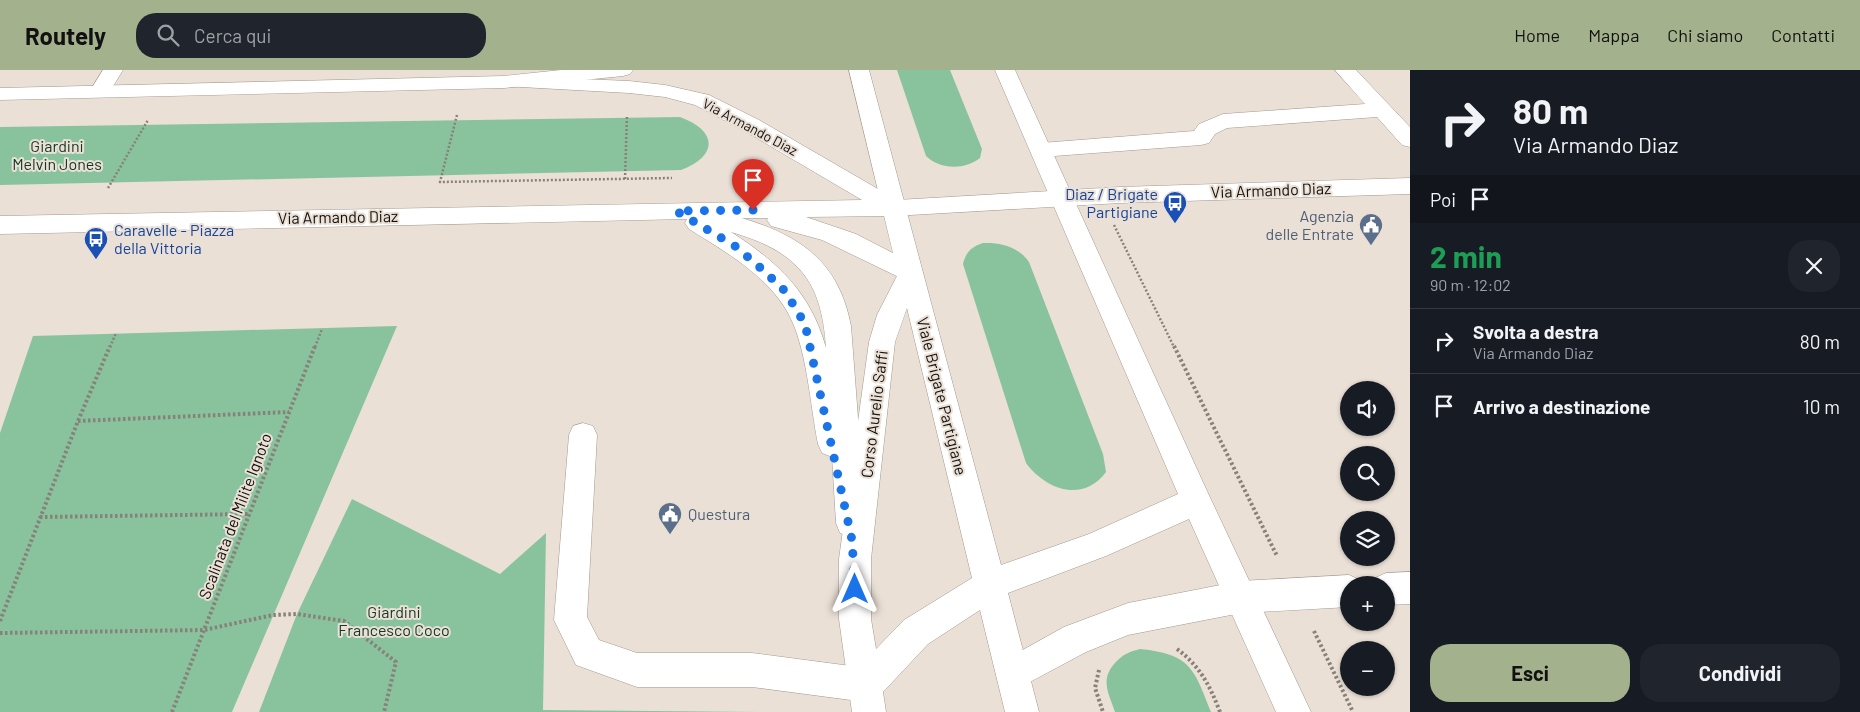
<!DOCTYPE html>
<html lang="it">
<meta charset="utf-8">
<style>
body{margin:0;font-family:Barlow,sans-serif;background:#20242c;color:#f1f3f6;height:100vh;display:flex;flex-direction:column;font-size:19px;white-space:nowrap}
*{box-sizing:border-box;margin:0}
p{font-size:16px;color:#9ea1a6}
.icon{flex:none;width:28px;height:28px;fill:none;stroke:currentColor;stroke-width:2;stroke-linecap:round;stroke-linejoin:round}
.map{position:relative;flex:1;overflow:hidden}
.drawer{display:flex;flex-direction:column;background:#171b24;width:450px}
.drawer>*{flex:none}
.guide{background:#171b24;color:#f1f3f6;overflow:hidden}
.controls{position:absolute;left:1340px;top:311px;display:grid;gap:10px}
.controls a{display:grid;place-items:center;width:55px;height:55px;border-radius:50%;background:#171b24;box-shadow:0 1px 4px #0004;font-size:25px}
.pin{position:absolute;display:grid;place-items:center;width:42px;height:42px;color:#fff;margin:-51px -21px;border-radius:50% 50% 50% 0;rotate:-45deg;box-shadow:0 0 5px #0007}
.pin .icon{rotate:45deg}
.me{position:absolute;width:55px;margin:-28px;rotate:0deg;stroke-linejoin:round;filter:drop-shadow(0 0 4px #0008)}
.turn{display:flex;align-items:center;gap:18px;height:105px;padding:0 20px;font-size:22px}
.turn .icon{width:65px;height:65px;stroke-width:2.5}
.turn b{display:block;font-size:35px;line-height:42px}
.then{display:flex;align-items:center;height:48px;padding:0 20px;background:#0003;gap:10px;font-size:19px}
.round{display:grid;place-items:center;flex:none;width:52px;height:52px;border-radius:20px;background:#20242c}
.overview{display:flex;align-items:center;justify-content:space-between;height:85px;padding:0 20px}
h1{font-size:30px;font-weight:700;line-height:38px;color:#1e9e55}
.cta{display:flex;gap:10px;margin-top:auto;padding:10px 20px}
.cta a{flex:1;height:58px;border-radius:20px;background:#a4b18d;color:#111;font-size:20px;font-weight:700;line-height:58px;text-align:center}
.cta a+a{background:#20242c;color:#f1f3f6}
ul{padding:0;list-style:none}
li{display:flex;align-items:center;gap:15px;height:65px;padding:0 20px;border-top:1px solid #363941}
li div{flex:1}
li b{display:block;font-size:19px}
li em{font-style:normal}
header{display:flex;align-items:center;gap:30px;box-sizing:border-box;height:70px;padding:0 25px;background:#a4b18d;color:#111}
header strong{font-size:24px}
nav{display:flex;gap:28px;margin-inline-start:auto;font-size:18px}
.search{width:350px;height:45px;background:#20242c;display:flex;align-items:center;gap:12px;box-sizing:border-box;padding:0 18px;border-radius:20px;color:#9ea1a6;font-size:19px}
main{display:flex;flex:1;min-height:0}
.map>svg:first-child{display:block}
.green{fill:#88c39e}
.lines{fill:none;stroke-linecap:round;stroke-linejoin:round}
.minor-casing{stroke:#a2988f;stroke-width:1}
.major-casing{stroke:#a2988f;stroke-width:1}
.path-far1{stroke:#88817a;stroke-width:2.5;stroke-dasharray:2 2;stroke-linecap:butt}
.path{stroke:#88817a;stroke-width:4;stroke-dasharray:2.5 2.5;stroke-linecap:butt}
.minor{fill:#fff;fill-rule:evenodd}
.major{fill:#fff;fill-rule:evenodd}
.route{stroke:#1a73e8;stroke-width:9;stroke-dasharray:0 16.2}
.labels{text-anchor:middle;stroke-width:4;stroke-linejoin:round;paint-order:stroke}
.far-street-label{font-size:14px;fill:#120f0c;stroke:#eae0d6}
.park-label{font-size:16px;fill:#133723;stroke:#eae0d6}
.street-label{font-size:16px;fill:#120f0c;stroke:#eae0d6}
.transit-label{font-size:16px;fill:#164399;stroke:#eae0d6;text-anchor:end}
.service-label{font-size:16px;fill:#4e5e75;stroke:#eae0d6;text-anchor:end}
</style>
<header>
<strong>Routely</strong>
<div class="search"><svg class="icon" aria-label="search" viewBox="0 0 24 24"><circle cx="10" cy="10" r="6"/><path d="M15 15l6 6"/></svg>Cerca qui</div>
<nav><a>Home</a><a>Mappa</a><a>Chi siamo</a><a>Contatti</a></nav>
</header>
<main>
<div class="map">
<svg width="1410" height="642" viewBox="0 0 1410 642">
<rect width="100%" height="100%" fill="#eae0d6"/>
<path class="green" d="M897,0H950L982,79L980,88C965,100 940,100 926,86Z
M680,47C716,60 720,85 681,100L0,115V57Z
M983,173C1000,172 1019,177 1029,192L1103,384L1106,402C1083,433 1046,420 1026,393L963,194C966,182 971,177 983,173Z
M397,256L232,642H0V363L33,266Z
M352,429L500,504L546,463L543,640L758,642H259L297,544Z
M1140,579C1191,584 1194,599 1211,642H1115C1109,624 1100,611 1114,594C1122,585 1128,582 1140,579Z"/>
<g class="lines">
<g class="minor-casing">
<path id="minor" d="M103,0H123L107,26L100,27L93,26L90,21Z
M1335,0H1356L1410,57V77L1402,75L1377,47L1227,58L1215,64L1209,73L1201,75L1041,87L1033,85L1030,80L1033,75L1041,73L1194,61L1199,54L1223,44L1365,34Z
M509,6L629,11L665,15L709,25L759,50L897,130L1120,117L1410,108V124L1120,133L893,146L806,147L856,164L920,197L923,204L920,211L911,213L822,170L771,156L767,150L768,148H742C801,166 839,192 851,256L866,453L862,463L851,467L840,463L836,453L832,387L822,383L818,374C810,335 807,277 788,243C767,205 724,181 689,159L685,153L687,149L0,164V146L862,130L743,60L695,35L665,27L629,23L502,16L499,12L502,8ZM731,162C797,181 822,210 826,278C811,223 778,192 731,162Z
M583,353L593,356L597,365L587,547L599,570L637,583H752L866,598L878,603L883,615L878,627L866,632L752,617H637L576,595L554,550L569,365L573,356Z
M1410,502V534L1386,535V515H1372L1375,508L1386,503Z
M1349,505L1360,510L1363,515H1349V537L1241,543L1128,565L1086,582L1013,621L1001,616L996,604L1001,592L1064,557L1128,533L1241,511Z"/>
</g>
<g class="major-casing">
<path id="major" d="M561,0H633L630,4L623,6L504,18L0,30V18L504,6Z
M849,0H869L1001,495L1089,464L1178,424L995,0H1015L1207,421L1311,642H1276L1189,449L1106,486L1008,523L1039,642H1005L980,540L928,574L883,622L886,642H852L839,549V489L869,272L877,245L898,204ZM907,238L972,508L904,550L876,579L871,549V489L895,272Z"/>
</g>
<path class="path-far1" d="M457,45L440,112L672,108
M625,109L627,45
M108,118L148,50
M1114,155L1174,277
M110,277L116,263
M315,277L322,259"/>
<path class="path" d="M1174,276L1277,486
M78,351L289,342
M40,447L249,444
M0,551L78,351L110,276
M1314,561L1353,642
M0,563L204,560L273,545L297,544L344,551L396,592L384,642
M1177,579C1200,596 1210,616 1220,642
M1099,600L1095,618L1103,642
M172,642L315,276"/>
<use href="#minor" class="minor"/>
<use href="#major" class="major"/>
</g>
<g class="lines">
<path class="route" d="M753,140L676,141L735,176L763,200L785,221L805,254L852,470L855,519"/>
</g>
<defs>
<g id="bus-pin" transform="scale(1.25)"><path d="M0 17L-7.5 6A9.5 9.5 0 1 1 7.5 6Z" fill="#1a4fb4" stroke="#eae0d6"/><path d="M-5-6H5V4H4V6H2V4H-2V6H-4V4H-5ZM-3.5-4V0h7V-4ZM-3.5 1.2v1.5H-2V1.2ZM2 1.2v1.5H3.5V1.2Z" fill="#fff"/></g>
<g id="civic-pin" transform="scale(1.25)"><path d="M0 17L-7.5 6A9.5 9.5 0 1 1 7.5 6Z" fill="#5c6f8a" stroke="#eae0d6"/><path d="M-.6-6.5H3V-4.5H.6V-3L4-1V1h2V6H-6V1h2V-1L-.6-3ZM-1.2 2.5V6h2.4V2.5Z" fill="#fff"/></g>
</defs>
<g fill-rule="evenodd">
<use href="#bus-pin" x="1175" y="133"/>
<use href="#civic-pin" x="1371" y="155"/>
<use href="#bus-pin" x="96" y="169"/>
<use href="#civic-pin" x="670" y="444"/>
</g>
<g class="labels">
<g class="far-street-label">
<text transform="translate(750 57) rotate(28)" y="5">Via Armando Diaz</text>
</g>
<g class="park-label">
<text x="57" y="82">Giardini<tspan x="57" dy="18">Melvin Jones</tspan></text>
<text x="394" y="548">Giardini<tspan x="394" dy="18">Francesco Coco</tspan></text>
</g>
<g class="street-label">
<text transform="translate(1271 120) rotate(-2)" y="6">Via Armando Diaz</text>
<text transform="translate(338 147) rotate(-1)" y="6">Via Armando Diaz</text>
<text transform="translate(942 326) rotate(76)" y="6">Viale Brigate Partigiane</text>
<text transform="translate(874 344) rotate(-83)" y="6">Corso Aurelio Saffi</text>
<text transform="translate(235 446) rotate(-69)" y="6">Scalinata del Milite Ignoto</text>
</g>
<g class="transit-label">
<text x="1158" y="130">Diaz / Brigate<tspan x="1158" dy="18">Partigiane</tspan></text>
<text x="114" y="166" text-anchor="start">Caravelle - Piazza<tspan x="114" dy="18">della Vittoria</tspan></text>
</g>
<g class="service-label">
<text x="1354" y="152">Agenzia<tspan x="1354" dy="18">delle Entrate</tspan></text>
<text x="688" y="450" text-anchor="start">Questura</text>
</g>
</g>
</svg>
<div class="controls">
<a><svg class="icon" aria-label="sound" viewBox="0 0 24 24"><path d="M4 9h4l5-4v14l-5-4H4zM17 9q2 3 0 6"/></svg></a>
<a><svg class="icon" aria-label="search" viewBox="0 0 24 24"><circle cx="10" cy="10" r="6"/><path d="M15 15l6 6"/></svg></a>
<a><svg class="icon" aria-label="layers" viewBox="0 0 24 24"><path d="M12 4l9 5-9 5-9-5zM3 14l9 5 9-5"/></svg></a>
<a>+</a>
<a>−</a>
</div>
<div class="pin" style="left:753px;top:140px;background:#d93025"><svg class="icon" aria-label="arrive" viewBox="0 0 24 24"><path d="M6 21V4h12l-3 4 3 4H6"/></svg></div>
<svg class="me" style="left:855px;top:519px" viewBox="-20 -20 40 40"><path d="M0-17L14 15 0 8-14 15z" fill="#1a73e8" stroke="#fff" stroke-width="4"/></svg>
</div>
<section class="drawer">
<div class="guide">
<div class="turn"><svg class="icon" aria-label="right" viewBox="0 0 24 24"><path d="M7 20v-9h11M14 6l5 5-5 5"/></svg><div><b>80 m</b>Via Armando Diaz</div></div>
<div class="then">Poi<svg class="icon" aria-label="arrive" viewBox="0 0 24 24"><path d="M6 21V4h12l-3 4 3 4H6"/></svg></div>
</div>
<div class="overview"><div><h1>2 min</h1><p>90 m · 12:02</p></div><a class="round"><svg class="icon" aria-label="close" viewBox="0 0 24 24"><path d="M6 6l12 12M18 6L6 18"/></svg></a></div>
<ul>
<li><svg class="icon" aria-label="right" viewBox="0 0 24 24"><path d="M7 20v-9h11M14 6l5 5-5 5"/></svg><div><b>Svolta a destra</b><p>Via Armando Diaz</p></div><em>80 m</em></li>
<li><svg class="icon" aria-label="arrive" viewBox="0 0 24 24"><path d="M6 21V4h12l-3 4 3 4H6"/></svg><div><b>Arrivo a destinazione</b></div><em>10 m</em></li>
</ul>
<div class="cta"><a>Esci</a><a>Condividi</a></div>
</section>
</main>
